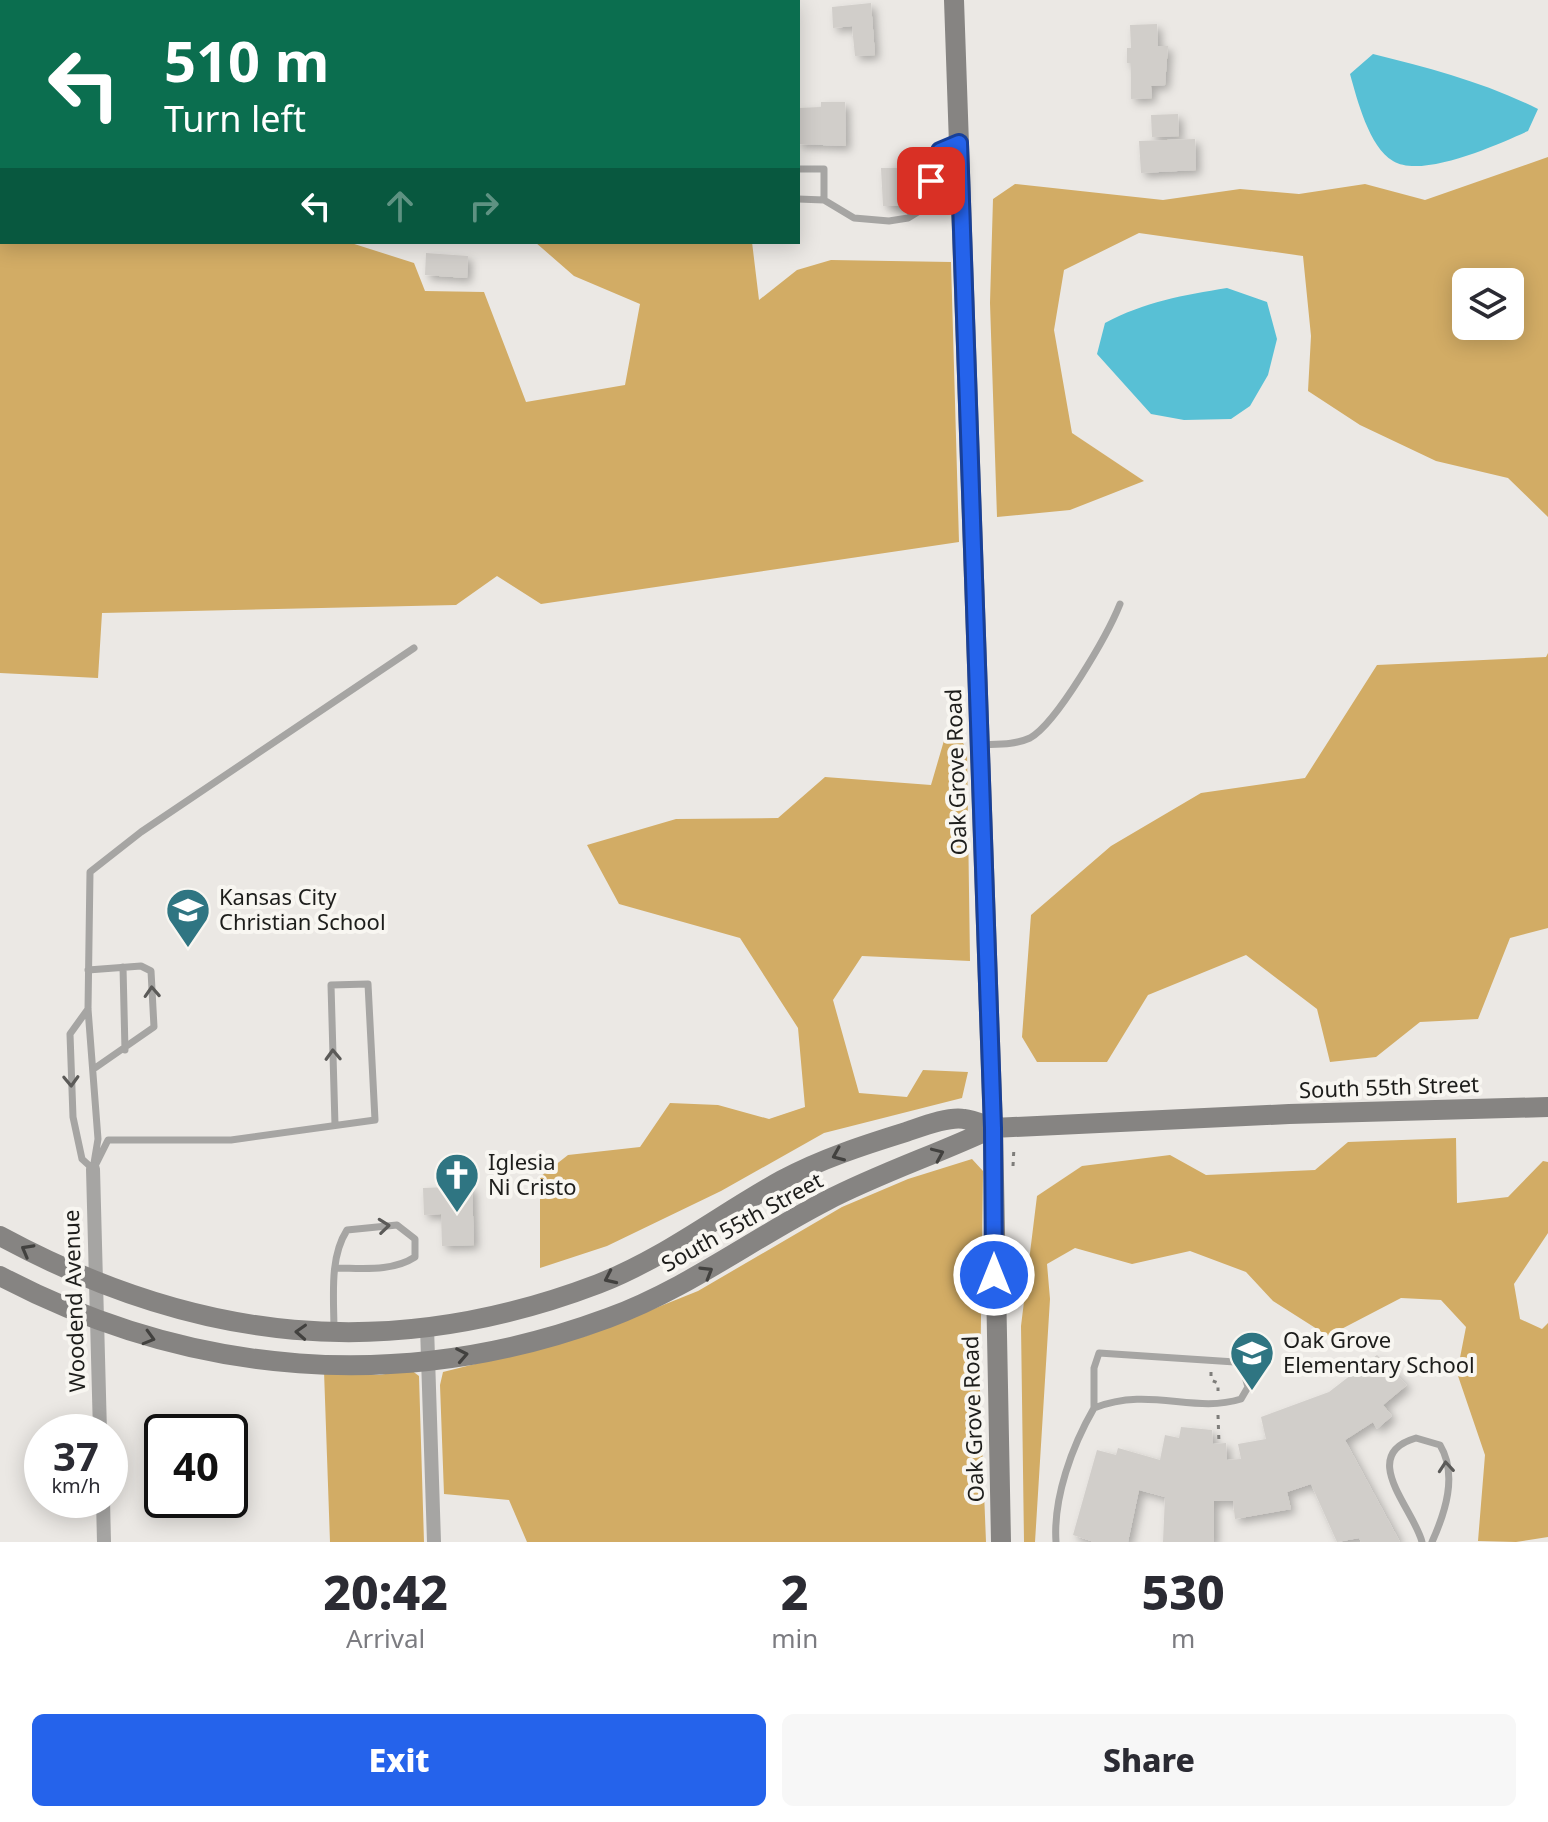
<!DOCTYPE html>
<style>
body{margin:0;font-family:"Noto Sans",sans-serif;background:#f7f7f7;color:#2b2b33;height:100vh;display:flex;flex-direction:column;font-size:30px;white-space:nowrap}
*{box-sizing:border-box;margin:0}
p{font-size:26px;color:#7c7c81}
.icon{flex:none;width:44px;height:44px;fill:none;stroke:currentColor;stroke-width:2;stroke-linecap:round;stroke-linejoin:round}
.map{position:relative;height:1542px;overflow:hidden}
.sheet{display:flex;flex-direction:column;background:#fff;flex:1}
.sheet>*{flex:none}
.top-card{position:absolute;left:0px;top:0px;width:800px;height:244px;box-shadow:0 4px 20px #0003;background:#0b6e4f;color:#fff;overflow:hidden}
.fabs{position:absolute;left:1452px;top:268px;display:grid;gap:16px}
.fabs a{display:grid;place-items:center;width:72px;height:72px;border-radius:12px;background:#fff;box-shadow:0 4px 20px #0003;font-size:40px}
.speed{position:absolute;left:24px;top:1414px;display:flex;gap:16px;font-size:40px;font-weight:700;text-align:center}
.speed>*{display:grid;place-content:center;width:104px;height:104px;border-radius:50%;background:#fff;box-shadow:0 4px 20px #0003;line-height:1}
.speed small{font-size:20px;font-weight:400}
.speed .limit{border:4px solid #111;border-radius:12px;background:#fff;color:#111}
.pin{position:absolute;display:grid;place-items:center;width:68px;height:68px;color:#fff;margin:-34px;border-radius:16px;box-shadow:0 4px 12px #0006}
.me{position:absolute;width:88px;margin:-44px;rotate:0deg;stroke-linejoin:round;filter:drop-shadow(0 0 6px #0008)}
.turn{display:flex;align-items:center;gap:28px;height:168px;padding:0 32px;font-size:36px}
.turn .icon{width:104px;height:104px;stroke-width:2.5}
.turn b{display:block;font-size:56px;line-height:68px}
.lanes{display:flex;align-items:center;height:76px;padding:0 32px;background:#0003;justify-content:center;gap:40px;direction:ltr}
.lanes .off{opacity:.35}
.eta{display:flex;justify-content:space-evenly;align-items:center;height:136px;text-align:center}
.eta b{font-size:48px;font-weight:800;line-height:56px}
.button{display:flex;gap:16px;margin-top:auto;padding:16px 32px}
.button a{flex:1;height:92px;border-radius:12px;background:#2563eb;color:#fff;font-size:32px;font-weight:800;line-height:92px;text-align:center}
.button a+a{background:#f7f7f7;color:#2b2b33}
.map>svg:first-child{display:block}
.forest{fill:#d2ac65;fill-rule:evenodd}
.water{fill:#58c0d5}
.building{fill:#d1ceca;filter:url(#shadow)}
.lines{fill:none;stroke-linecap:round;stroke-linejoin:round}
.path{stroke:#7e7d7a;stroke-width:3;stroke-dasharray:4 6;stroke-linecap:butt}
.lane{stroke:#a6a5a3;stroke-width:7}
.street{stroke:#a6a5a3;stroke-width:14}
.secondary{stroke:#868482;stroke-width:20}
.oneway{stroke:#5b5a58}
.oneway2{stroke:#42413f}
.route-casing{stroke:#184099;stroke-width:20}
.route{stroke:#2563eb;stroke-width:14}
.labels{text-anchor:middle;stroke-width:8;stroke-linejoin:round;paint-order:stroke}
.street-label{font-size:22px;fill:#1d1d1b;stroke:#f8f6f1}
.poi-label{font-size:22px;fill:#1d1d1b;stroke:#f8f6f1;text-anchor:start}
</style>
<div class="map">
<svg width="1548" height="1542" viewBox="0 0 1548 1542">
<defs>
<filter id="shadow"><feDropShadow dx="4.5" dy="4.5" stdDeviation="4" flood-color="#0004"/></filter>
</defs>
<rect width="100%" height="100%" fill="#ebe8e4"/>
<path class="forest" d="M0,0H658L2,2V242H348L414,263L425,291L484,292L526,402L625,385L640,304L574,276L535,242H752L759,300L797,270L831,260L951,262L959,542L541,604L497,576L456,605L102,613L98,678L0,673Z
M1548,157V517L1508,478L1436,461L1360,425L1308,391L1311,336L1303,256L1139,233L1064,270L1054,330L1072,433L1144,481L1070,510L997,517L990,303L993,199L1015,184L1163,200L1240,189L1299,194L1365,184L1425,200ZM1510,282V326H1466V282Z
M1548,653V928L1510,938L1478,1019L1420,1022L1376,1057L1330,1062L1317,1009L1246,955L1148,995L1107,1062H1037L1022,1037L1031,915L1111,846L1201,793L1305,778L1377,665L1546,657Z
M950,720L967,750L970,961L862,956L833,1000L859,1093L907,1097L923,1070L968,1072L962,1098L824,1133L721,1191L607,1246L540,1268V1177L568,1155L640,1147L670,1103L718,1105L769,1119L805,1107L798,1028L740,938L619,904L587,845L676,819L778,818L825,777L931,785Z
M1456,1138L1457,1203L1508,1197L1543,1161L1548,1162V1233L1514,1284L1520,1319L1542,1329L1548,1323V1537L1516,1542L1478,1541L1485,1455L1457,1373L1466,1327L1441,1300L1401,1298L1328,1336L1273,1301L1246,1272L1190,1251L1132,1264L1075,1248L1047,1264L1050,1299L1035,1542H1024L1021,1326L1037,1196L1082,1166L1170,1155L1206,1175L1315,1170L1348,1142Z
M972,1159L983,1171L980,1390L986,1542H527L509,1500L444,1494L440,1385L443,1372L586,1336L698,1291L842,1207L908,1179Z
M411,1370L419,1376L424,1542H330L324,1371L379,1375Z"/>
<path class="water" d="M1373,54C1430,68 1486,83 1538,109L1528,131C1499,144 1422,179 1393,161C1369,147 1357,99 1350,74Z
M1227,288L1267,302L1277,339L1268,375L1250,406L1231,419L1184,420L1151,414L1097,354L1105,323C1144,302 1184,295 1227,288Z"/>
<path class="building" d="M871,3L875,55L855,56L852,26L833,28L832,7Z
M1157,24L1158,46H1168L1165,85L1151,86L1152,98L1131,99V63H1127V48H1131L1130,25Z
M821,102H845L846,146L798,144V108L821,107Z
M1178,114L1179,136L1152,137L1151,115Z
M1195,139L1196,170L1141,173L1139,141Z
M881,168H901L902,188L910,187L911,206H883Z
M426,253L468,256L467,278L425,275Z
M472,1186L474,1245L442,1246L441,1214L424,1215L423,1188Z
M1377,1355L1407,1385L1383,1405L1392,1416L1377,1429L1373,1422L1345,1440L1400,1542H1361L1359,1538L1337,1542L1311,1484L1287,1492L1291,1509L1235,1519L1233,1501H1214V1542H1163L1165,1497L1139,1490L1128,1542H1094L1073,1535L1097,1450L1116,1455L1118,1448L1160,1460L1165,1435L1179,1438L1181,1427L1212,1430L1213,1444L1226,1443L1227,1460L1241,1459L1238,1444L1266,1439L1261,1417L1329,1392Z"/>
<g class="lines">
<path class="path" d="M1013,1166L1014,1147
M1211,1372V1380L1218,1383V1391
M1218,1415L1219,1444"/>
<path class="lane" d="M798,169H824V200
M798,199L824,200L854,218L889,221L908,218L921,210L940,151L957,144
M980,745C996,744 1015,745 1030,738C1057,723 1108,634 1120,604
M123,967L125,1050
M88,970L141,966L151,971L154,1027L95,1068
M88,1009L70,1034L73,1117L82,1159L93,1169
M96,1164L108,1140H231L375,1120L368,984L331,985L335,1125
M93,1169L98,1139L88,1009L90,872L141,832L414,648
M334,1331C334,1298 329,1258 347,1230L397,1225L415,1239V1257C392,1272 362,1268 335,1268
M1099,1353L1235,1362L1244,1373L1248,1387L1241,1399C1193,1414 1150,1386 1094,1408V1368Z
M1056,1542C1053,1498 1072,1446 1094,1408
M1422,1542C1414,1509 1357,1455 1416,1438L1440,1445C1458,1475 1445,1513 1432,1542"/>
<path class="street" d="M93,1169L100,1432
M427,1327L434,1542
M103,1500L104,1542"/>
<path class="secondary" d="M954,0L993,1128L1001,1542
M0,1236C196,1342 388,1364 598,1284C665,1258 720,1214 782,1180C821,1159 864,1145 906,1132C921,1127 948,1116 964,1119C973,1120 984,1125 993,1128L1289,1114L1548,1107
M0,1276C192,1377 403,1394 608,1318C687,1289 752,1239 826,1201C880,1173 938,1154 993,1128"/>
</g>
<defs><path id="oneway-chevron" d="M-2-3.5L2.5 0L-2 3.5" fill="none" stroke-width="1.6" stroke-linecap="round" stroke-linejoin="round" transform="scale(2)"/></defs>
<g class="oneway">
<use href="#oneway-chevron" transform="translate(152 992) rotate(-93)"/>
<use href="#oneway-chevron" transform="translate(333 1055) rotate(-92)"/>
<use href="#oneway-chevron" transform="translate(71 1081) rotate(88)"/>
<use href="#oneway-chevron" transform="translate(384 1226) rotate(-6)"/>
<use href="#oneway-chevron" transform="translate(1446 1467) rotate(-95)"/>
</g>
<g class="oneway2">
<use href="#oneway-chevron" transform="translate(938 1154) rotate(-24)"/>
<use href="#oneway-chevron" transform="translate(838 1155) rotate(157)"/>
<use href="#oneway-chevron" transform="translate(27 1250) rotate(-151)"/>
<use href="#oneway-chevron" transform="translate(707 1272) rotate(-31)"/>
<use href="#oneway-chevron" transform="translate(610 1278) rotate(155)"/>
<use href="#oneway-chevron" transform="translate(301 1332) rotate(-177)"/>
<use href="#oneway-chevron" transform="translate(149 1338) rotate(16)"/>
<use href="#oneway-chevron" transform="translate(462 1355) rotate(-11)"/>
</g>
<g class="lines">
<g class="route-casing">
<path id="route" d="M931,181L940,151L959,143L993,1128L994,1275"/>
</g>
<use href="#route" class="route"/>
</g>
<defs>
<g id="school-pin" transform="scale(2.3)"><path d="M0 17L-7.5 6A9.5 9.5 0 1 1 7.5 6Z" fill="#2f7582" stroke="#f8f6f1"/><path d="M0-5L7-2L0 1L-7-2ZM-4 1L0 2.5L4 1V4Q0 6-4 4Z" fill="#fff"/></g>
<g id="church-pin" transform="scale(2.3)"><path d="M0 17L-7.5 6A9.5 9.5 0 1 1 7.5 6Z" fill="#2f7582" stroke="#f8f6f1"/><path d="M-1.2-6h2.4v3.5h3.3v2.4h-3.3V6h-2.4V-.1h-3.3v-2.4h3.3Z" fill="#fff"/></g>
</defs>
<g fill-rule="evenodd">
<use href="#school-pin" x="188" y="910"/>
<use href="#church-pin" x="457" y="1175"/>
<use href="#school-pin" x="1252" y="1353"/>
</g>
<g class="labels">
<g class="street-label">
<text transform="translate(956 772) rotate(-92)" y="8">Oak Grove Road</text>
<text transform="translate(1389 1087) rotate(-2)" y="8">South 55th Street</text>
<text transform="translate(742 1222) rotate(-29)" y="8">South 55th Street</text>
<text transform="translate(74 1301) rotate(-92)" y="8">Woodend Avenue</text>
<text transform="translate(973 1419) rotate(-92)" y="8">Oak Grove Road</text>
</g>
<g class="poi-label">
<text x="219" y="905">Kansas City<tspan x="219" dy="25">Christian School</tspan></text>
<text x="488" y="1170">Iglesia<tspan x="488" dy="25">Ni Cristo</tspan></text>
<text x="1283" y="1348">Oak Grove<tspan x="1283" dy="25">Elementary School</tspan></text>
</g>
</g>
</svg>
<div class="fabs">
<a><svg class="icon" aria-label="layers" viewBox="0 0 24 24"><path d="M12 4l9 5-9 5-9-5zM3 14l9 5 9-5"/></svg></a>
</div>
<div class="speed"><div>37<small>km/h</small></div><div class="limit">40</div></div>
<div class="pin" style="left:931px;top:181px;background:#d93025"><svg class="icon" aria-label="arrive" viewBox="0 0 24 24"><path d="M6 21V4h12l-3 4 3 4H6"/></svg></div>
<svg class="me" style="left:994px;top:1275px" viewBox="-20 -20 40 40"><circle r="17" fill="#2563eb" stroke="#fff" stroke-width="3"/><path d="M0-11L8 9 0 5-8 9z" fill="#fff"/></svg>
<div class="top-card">
<div class="turn"><svg class="icon" aria-label="left" viewBox="0 0 24 24"><path d="M17 20v-9H6M10 6l-5 5 5 5"/></svg><div><b>510 m</b>Turn left</div></div>
<div class="lanes"><svg class="icon" aria-label="left" viewBox="0 0 24 24"><path d="M17 20v-9H6M10 6l-5 5 5 5"/></svg><svg class="icon off" aria-label="ahead" viewBox="0 0 24 24"><path d="M12 20V5M6 11l6-6 6 6"/></svg><svg class="icon off" aria-label="right" viewBox="0 0 24 24"><path d="M7 20v-9h11M14 6l5 5-5 5"/></svg></div>
</div>
</div>
<section class="sheet">
<div class="eta">
<div><b>20:42</b><p>Arrival</p></div>
<div><b>2</b><p>min</p></div>
<div><b>530</b><p>m</p></div>
</div>
<div class="button"><a>Exit</a><a>Share</a></div>
</section>
